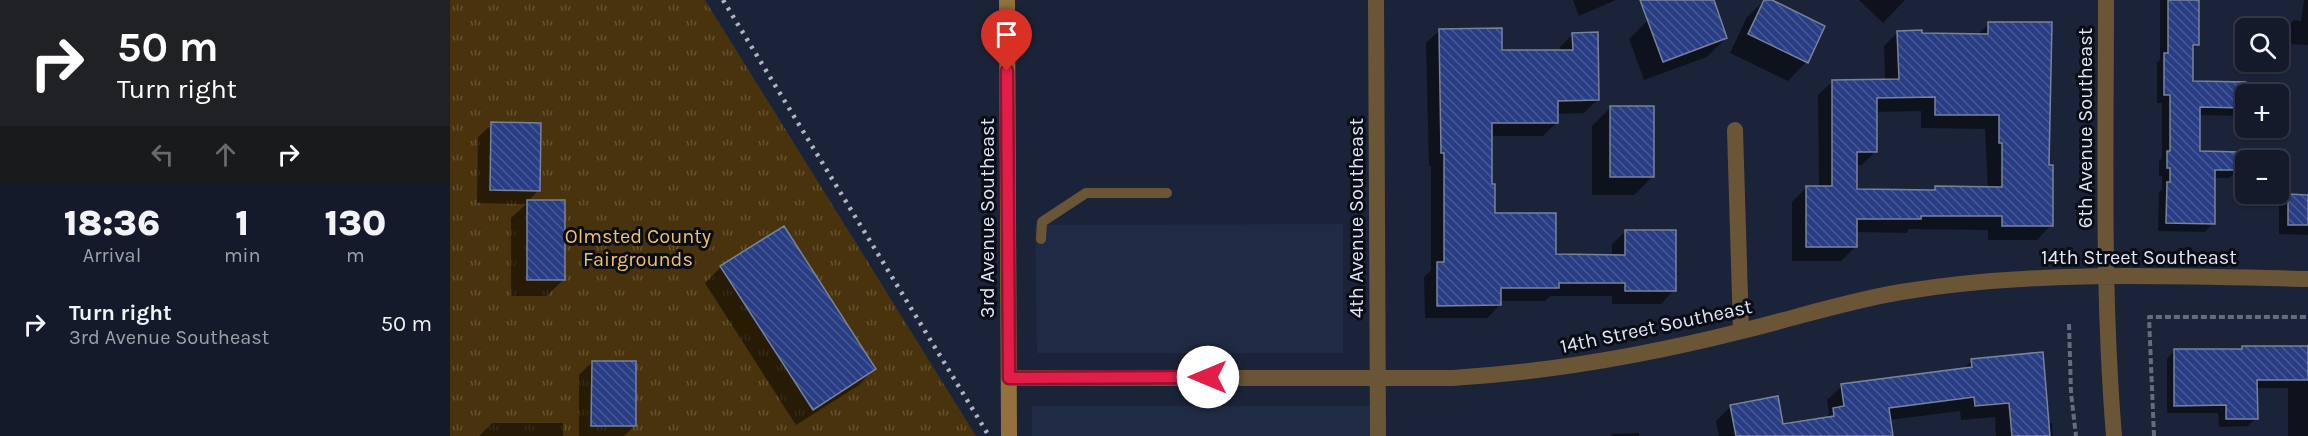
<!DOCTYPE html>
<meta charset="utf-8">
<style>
body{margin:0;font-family:Karla,sans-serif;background:#212736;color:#f1f3f6;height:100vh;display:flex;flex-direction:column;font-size:22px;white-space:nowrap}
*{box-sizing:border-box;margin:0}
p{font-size:20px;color:#9da1a8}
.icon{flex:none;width:33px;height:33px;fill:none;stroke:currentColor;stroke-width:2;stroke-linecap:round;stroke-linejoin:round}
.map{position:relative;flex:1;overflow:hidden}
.sheet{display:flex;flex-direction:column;background:#141a2a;width:450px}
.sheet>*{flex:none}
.guide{background:#202124;color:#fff;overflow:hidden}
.buttons{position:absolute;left:1785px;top:18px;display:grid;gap:12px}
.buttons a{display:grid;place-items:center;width:54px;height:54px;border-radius:9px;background:#141a2a;box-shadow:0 2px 4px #0004,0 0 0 2px #333847;font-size:30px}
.pin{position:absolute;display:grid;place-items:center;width:51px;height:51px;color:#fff;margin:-62px -26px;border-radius:50% 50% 50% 0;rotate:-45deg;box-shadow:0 0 6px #0007}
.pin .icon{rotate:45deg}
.me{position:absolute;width:66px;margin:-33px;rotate:270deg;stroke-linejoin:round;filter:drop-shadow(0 0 4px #0008)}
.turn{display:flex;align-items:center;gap:21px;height:126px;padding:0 18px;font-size:27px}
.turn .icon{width:78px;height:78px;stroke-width:2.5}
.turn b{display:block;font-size:42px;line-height:51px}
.lanes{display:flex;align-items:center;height:57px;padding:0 18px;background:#0003;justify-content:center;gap:30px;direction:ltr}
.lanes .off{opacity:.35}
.eta{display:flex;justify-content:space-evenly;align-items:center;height:102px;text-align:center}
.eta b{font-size:36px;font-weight:800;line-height:42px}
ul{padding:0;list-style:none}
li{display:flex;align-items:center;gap:18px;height:78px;padding:0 18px}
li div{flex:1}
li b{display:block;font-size:22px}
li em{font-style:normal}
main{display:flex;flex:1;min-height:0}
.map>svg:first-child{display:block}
.built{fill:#1f2a45}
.grass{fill:url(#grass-tufts)}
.shadow{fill:#0007;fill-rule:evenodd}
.building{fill:url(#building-back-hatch);stroke:#77829c;stroke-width:1.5;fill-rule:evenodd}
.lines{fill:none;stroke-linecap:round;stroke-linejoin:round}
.path{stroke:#656c7f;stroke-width:4;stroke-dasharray:6 3;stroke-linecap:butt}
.service{stroke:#6a5536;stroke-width:10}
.minor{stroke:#6a5536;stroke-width:16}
.secondary{stroke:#92713c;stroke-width:16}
.rail{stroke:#adb4c4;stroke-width:4.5;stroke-dasharray:3 6;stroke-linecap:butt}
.route-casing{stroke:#92132f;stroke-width:15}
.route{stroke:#e11d48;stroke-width:10}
.labels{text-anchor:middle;stroke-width:6;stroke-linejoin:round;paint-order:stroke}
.street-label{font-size:20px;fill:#e0e6f4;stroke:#090d16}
.park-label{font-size:20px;fill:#f5bf6a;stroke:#090d16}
</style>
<main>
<section class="sheet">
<div class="guide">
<div class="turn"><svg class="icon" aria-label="right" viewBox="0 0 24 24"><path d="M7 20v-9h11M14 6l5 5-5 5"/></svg><div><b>50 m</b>Turn right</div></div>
<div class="lanes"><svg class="icon off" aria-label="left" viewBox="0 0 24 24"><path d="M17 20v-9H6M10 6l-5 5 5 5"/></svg><svg class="icon off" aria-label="ahead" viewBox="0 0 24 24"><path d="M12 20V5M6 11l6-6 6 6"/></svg><svg class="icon" aria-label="right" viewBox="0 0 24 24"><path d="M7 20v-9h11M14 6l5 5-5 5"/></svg></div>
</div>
<div class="eta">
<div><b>18:36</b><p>Arrival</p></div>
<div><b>1</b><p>min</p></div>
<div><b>130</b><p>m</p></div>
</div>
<ul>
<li><svg class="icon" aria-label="right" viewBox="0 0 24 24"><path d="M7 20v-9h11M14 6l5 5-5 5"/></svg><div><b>Turn right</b><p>3rd Avenue Southeast</p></div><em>50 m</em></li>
</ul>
</section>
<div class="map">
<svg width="1858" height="436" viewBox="0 0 1858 436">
<defs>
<pattern id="grass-tufts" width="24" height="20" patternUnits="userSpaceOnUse" patternTransform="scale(1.5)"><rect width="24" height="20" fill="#49330c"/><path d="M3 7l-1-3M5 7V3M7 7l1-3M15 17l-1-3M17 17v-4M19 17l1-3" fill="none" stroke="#635130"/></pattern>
<pattern id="building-back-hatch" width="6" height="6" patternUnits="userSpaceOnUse" patternTransform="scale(1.5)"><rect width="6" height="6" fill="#283d83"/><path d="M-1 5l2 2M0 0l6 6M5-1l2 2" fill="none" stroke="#475995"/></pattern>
</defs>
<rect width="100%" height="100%" fill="#1b2338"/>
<path class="built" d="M893,224V353H587L585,225Z
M582,406H928V436H582Z"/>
<path class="grass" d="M0,0H255L526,436H0Z"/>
<path class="shadow" d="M1123,0H1166L1129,16Z
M1253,0H1262L1276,38L1257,57L1194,80L1179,39L1198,20Z
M1315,0H1319L1356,62L1338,81L1280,53L1297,17Z
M1409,0H1455L1433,23Z
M1710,0H1748V44L1742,50V82L1801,84V94H1796V112L1792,116L1748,115V153L1788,170L1779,178H1764L1763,223L1755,232L1708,231L1709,192L1712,189V176H1709V161L1712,158V103H1707V63L1710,59Z
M1854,0H1858V45L1838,44L1839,25L1844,20L1851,21Z
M1539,24L1598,166L1601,225L1587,240H1538V230L1459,229L1456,233L1405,232V247L1391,261H1342V202L1357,187H1369L1368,95L1383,81H1435L1434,46L1448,32L1470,35H1527ZM1471,111V128L1535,129L1538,188H1486L1482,191H1405V165H1412L1426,151L1425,112Z
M990,30L1051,51L1110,52V47L1123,34L1148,99L1134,113L1106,114V123L1093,136H1040V186L1043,214L1105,255L1162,256V244L1176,231L1224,290L1211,304H1162V296H1100L1095,301H1050V305L1037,318H975L974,277L981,270V166H979L976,43Z
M1160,108L1203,176L1184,195H1142V126Z
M42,124L89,190L77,202L113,280L97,296H61V218L76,204L27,203L28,137Z
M1839,196H1858V235L1829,234V205Z
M271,267L424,369L409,385L346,425L255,283Z
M1858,347V436H1838V388H1806V418L1798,426L1769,427L1768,413H1717V359L1725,350Z
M1522,360L1597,423H1602L1603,436H1546L1545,417L1511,420L1510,411L1439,420L1442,436H1269L1266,421L1281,406L1332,426L1374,419L1379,414L1377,400L1392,386L1513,369Z
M142,362L184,426L174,436H129V375Z
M42,423H113V436H29Z
M1189,433V436H1160L1163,434Z"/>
<path class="building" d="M1190,0H1264L1277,38L1213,62Z
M1314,0H1322L1375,26L1358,63L1298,34Z
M1718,0H1749V45H1743V81L1796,82V108L1750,107V151L1790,152L1789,170H1765V224L1716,223L1717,182H1720V168H1717V151H1720V95H1714V53H1718Z
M1538,22H1602L1599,165H1603V226H1552V216H1471V219H1407V247H1356V186H1382V80L1449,79L1447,31L1472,30V33L1538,34ZM1485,97V115H1549V143H1552V187L1485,186V190L1407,189V152H1427V98Z
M1052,28V50H1123L1122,33L1148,32L1149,100L1108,101V123H1042V184H1045V213H1106V254L1175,255V230H1226V291H1175V283H1109V288H1051V305L987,306V262H994V153H991L989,29Z
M1160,106H1204V177H1160Z
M41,122L91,123L90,191L40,190Z
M1838,194L1858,195V225H1838Z
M77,200H115V280H77Z
M334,226L426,369L363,410L270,266Z
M1792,346H1858V380H1807L1808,419H1776V405L1724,406V349H1792Z
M1593,352L1600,436H1562L1559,403L1525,406L1524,397L1439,408L1443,436H1286L1280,405L1328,396L1333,424L1384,416L1383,408L1394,406L1391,384L1522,367L1521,359Z
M142,361H186V426H141Z"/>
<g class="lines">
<path class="path" d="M1619,324L1621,393L1626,436
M1704,436L1699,317H1858"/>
<path class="service" d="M591,239L592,222L636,193H717"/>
<path class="minor" d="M926,0L928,436
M1656,0C1656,145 1652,291 1664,436
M1285,130L1291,331
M559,378H1002C1100,372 1197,355 1292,331C1345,318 1397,301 1451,292C1585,270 1722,276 1858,279"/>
<path class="secondary" d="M557,0L559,436"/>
<path class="rail" d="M273,0L539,436"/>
</g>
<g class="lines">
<g class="route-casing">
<path id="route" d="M557,71L559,378L758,377"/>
</g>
<use href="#route" class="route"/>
</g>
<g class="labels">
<g class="street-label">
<text transform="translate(1635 128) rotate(-90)" y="7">6th Avenue Southeast</text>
<text transform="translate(537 218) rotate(-90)" y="7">3rd Avenue Southeast</text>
<text transform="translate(906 218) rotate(-90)" y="7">4th Avenue Southeast</text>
<text x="1689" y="264">14th Street Southeast</text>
<text transform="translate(1206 326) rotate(-12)" y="7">14th Street Southeast</text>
</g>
<g class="park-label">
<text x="188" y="243">Olmsted County<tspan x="188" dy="23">Fairgrounds</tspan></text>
</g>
</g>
</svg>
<div class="buttons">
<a><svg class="icon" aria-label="search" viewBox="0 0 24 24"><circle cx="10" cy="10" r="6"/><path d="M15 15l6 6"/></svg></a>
<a>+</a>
<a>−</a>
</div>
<div class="pin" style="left:557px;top:71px;background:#d93025"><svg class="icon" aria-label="arrive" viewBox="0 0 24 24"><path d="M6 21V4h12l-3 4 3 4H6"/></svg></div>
<svg class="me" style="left:758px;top:377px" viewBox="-20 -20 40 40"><circle r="19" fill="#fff"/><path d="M0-13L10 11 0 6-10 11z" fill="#e11d48"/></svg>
</div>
</main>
